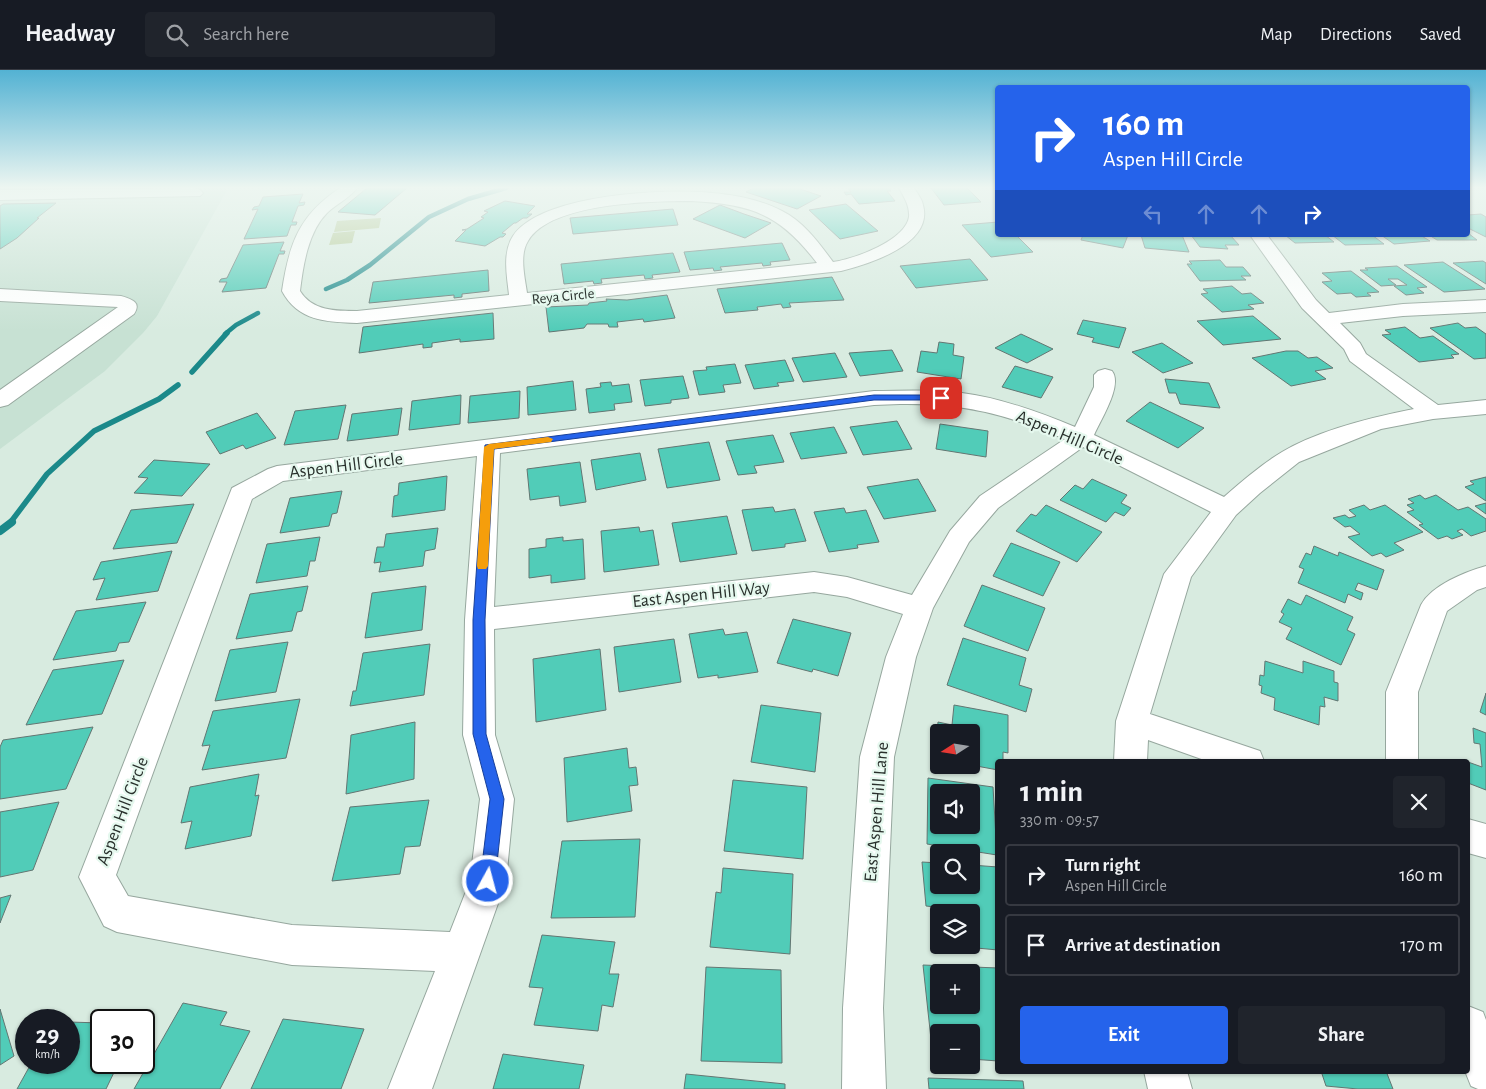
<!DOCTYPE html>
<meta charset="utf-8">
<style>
body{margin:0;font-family:"Alegreya Sans",sans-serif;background:#20242c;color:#f1f3f6;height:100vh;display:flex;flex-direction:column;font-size:19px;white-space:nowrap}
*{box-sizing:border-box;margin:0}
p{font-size:16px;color:#9ea1a6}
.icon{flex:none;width:28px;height:28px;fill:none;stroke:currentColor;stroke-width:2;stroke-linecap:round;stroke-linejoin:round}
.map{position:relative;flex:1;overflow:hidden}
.panel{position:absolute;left:995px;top:689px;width:475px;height:315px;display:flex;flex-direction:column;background:#171b24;border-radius:5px;box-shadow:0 1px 4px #0004}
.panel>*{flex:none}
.banner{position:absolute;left:995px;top:15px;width:475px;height:152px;border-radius:5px;box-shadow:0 1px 4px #0004;background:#2563eb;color:#fff;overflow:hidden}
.needle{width:32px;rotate:258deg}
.fabs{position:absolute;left:930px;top:654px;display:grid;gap:10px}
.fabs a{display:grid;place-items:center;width:50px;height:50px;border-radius:5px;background:#171b24;box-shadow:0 1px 4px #0004;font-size:25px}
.speed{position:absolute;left:15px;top:939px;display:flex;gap:10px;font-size:25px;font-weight:700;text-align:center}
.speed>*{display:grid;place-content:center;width:65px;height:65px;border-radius:50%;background:#171b24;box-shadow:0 1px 4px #0004;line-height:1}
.speed small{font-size:12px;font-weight:400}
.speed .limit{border:2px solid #111;border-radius:8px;background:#fff;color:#111}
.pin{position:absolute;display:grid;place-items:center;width:42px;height:42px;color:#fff;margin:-21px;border-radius:10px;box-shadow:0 2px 8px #0006}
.me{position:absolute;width:55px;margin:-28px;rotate:7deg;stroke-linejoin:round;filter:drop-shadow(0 0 4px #0008)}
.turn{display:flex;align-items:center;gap:18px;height:105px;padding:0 25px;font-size:22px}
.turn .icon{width:65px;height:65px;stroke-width:2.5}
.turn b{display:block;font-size:35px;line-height:42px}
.lanes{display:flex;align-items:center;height:48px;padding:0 25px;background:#0003;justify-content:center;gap:25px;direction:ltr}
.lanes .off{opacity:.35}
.round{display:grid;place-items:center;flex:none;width:52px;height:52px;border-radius:5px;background:#20242c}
.head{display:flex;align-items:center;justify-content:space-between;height:85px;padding:0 25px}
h1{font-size:30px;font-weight:700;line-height:38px}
.action{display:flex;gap:10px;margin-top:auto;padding:10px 25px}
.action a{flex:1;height:58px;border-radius:5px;background:#2563eb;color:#fff;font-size:20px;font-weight:700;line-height:58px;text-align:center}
.action a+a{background:#20242c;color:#f1f3f6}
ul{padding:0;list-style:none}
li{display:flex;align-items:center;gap:15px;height:62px;margin:0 10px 8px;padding:0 15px;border:2px solid #363941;border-radius:5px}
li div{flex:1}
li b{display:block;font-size:19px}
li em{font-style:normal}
header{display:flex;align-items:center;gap:30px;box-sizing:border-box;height:70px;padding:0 25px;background:#171b24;border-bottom:1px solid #363941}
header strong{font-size:24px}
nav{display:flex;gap:28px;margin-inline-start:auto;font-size:18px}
.search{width:350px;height:45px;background:#20242c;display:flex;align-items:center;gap:12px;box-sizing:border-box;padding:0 18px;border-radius:5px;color:#9ea1a6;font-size:19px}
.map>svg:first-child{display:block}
.built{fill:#c7e1d3}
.green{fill:#afc58d}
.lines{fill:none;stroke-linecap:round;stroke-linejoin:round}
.stream-far2{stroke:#1b898a;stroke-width:4.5}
.stream-far1{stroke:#1b898a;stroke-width:5.5}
.stream{stroke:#1b898a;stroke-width:8}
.building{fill:#51ccb8;stroke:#637672;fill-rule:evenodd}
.minor-casing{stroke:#96a79e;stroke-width:2}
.minor{fill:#fff;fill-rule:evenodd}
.route{fill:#2563eb;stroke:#184099}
.slow{fill:#f59e0b}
.labels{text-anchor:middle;stroke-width:4.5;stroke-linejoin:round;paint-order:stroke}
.far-street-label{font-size:15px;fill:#29302c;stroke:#e5f8ee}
.street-label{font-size:18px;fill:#29302c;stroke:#e5f8ee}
</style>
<header>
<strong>Headway</strong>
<div class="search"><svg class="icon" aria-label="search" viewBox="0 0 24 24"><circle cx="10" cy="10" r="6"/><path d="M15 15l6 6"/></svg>Search here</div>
<nav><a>Map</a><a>Directions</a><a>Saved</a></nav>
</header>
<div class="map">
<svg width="1486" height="1019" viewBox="0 0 1486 1019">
<rect width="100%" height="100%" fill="#d8ebe0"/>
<path class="built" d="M0,118H228L157,246L143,263L105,301L0,379Z"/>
<path class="green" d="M381,148L379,158L334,162L337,151Z
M355,161L352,173L329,175L333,163Z"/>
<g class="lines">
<path class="stream-far2" d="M326,219L347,210L370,195L429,147L468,129L506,118
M225,264L236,255L258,243"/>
<path class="stream-far1" d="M192,302L227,263
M10,453L47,404L94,361L159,329L178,315"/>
<path class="stream" d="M0,461L12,452"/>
</g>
<path class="building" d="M367,118H407L375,145L338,142Z
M753,118H797L821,126L797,139L746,122Z
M848,118H889L891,121H887L895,131L859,134L851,124L846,125L844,122H851Z
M931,118H967L981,132L944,135Z
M303,124L299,133L305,132L304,135L298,136L292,152H297L296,155H291L287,166L244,169L258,139L252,140L254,137L259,136L263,127Z
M505,131L535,136L527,144H532L527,148H523L516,153H514L502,163L506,164L503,167H500L485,176L455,171L466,160H462L467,159L484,148L481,147L488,142L484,141L486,140Z
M56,133L37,148H39L17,168L0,179V136L3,134Z
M846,134L878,161L840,169L809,140Z
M720,135L744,144L771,153L745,168L693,149Z
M673,139L678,155L573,164L570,148Z
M1481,144L1486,147V167L1468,158V145Z
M998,152V165H1016L1033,182L991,187L962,155Z
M1468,163L1477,170H1437L1429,165H1468Z
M1083,165H1128L1123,178L1081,170Z
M1141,165H1182L1189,182L1145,178Z
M1191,165H1230L1239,175H1225L1228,179L1200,177Z
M1285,165H1325L1334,172L1295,173Z
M1332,165H1372L1384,174L1345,175Z
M1381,165H1420L1430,171L1394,174Z
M284,172L280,181H285L284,184H279L266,218L222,222L227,212H219L221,209L227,208L243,175Z
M782,173L790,190L770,192L771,195L763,196L762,193L720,197L722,200L714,201L713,198L690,200L684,182Z
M673,183L680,202L652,205L653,208L645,209L644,205L601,209L602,213L594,214L593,211L564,214L561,194Z
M970,189L988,210L916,218L900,196Z
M1220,190L1226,197H1243L1251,206H1241L1246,210L1200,211L1187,194H1192L1189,191Z
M1483,191L1486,193V214L1453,193Z
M1443,192L1485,219L1444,222L1404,195Z
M1397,196L1427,217L1417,218L1424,223L1406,225L1394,216L1407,215L1398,209H1388L1396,215L1381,216L1360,200H1368L1365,198Z
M488,200L489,221L462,224V227L454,228V225L369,233L373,212Z
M1351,201L1379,222L1367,223L1371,226L1356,227L1351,223L1337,224L1322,212L1332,211L1322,203Z
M832,207L844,230L789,233L791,237L783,238L781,234L757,237L758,240L725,243L717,219Z
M1232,216L1242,224L1251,223L1264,233L1248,235L1254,239L1222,242L1201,224L1208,223L1203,219Z
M667,225L675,248L644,252L643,249L617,252L618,257H609L608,254H587L584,258L549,262L546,237L588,235L589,233L607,231L606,229L627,230Z
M493,243L494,269L460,272V269L432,273V277L423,278V274L359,283L363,257Z
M1253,246L1281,269L1223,275L1197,251Z
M1083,250L1126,258L1119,278L1092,272L1094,268L1077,264Z
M1458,253L1465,258L1476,257L1486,264V288L1474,289L1430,258Z
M1405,257L1420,268L1433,266L1459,284L1451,285L1454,288L1419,292L1382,265L1391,264L1385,260Z
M1021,264L1053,279L1027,293L995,278Z
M939,272L954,274L953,285L964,287L961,309L917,302L921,281L937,283Z
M1162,273L1193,293L1163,303L1132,282Z
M892,280L903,301L860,306L849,283Z
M1286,281H1298L1308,288L1317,287L1333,298L1315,301L1326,309L1291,316L1252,288Z
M835,283L847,307L803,312L792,288Z
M785,290L794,311L777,313L779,316L754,319L745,295Z
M735,294L741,313L723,315L725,322L699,325L693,301L707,300L706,297Z
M1015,296L1053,307L1041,328L1002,317Z
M683,306L689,328L671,330V333L645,336L640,310Z
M1165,309L1209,313L1220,338L1180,334L1176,323H1169Z
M573,311L576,340L528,345L527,317Z
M611,312L612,316L629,314L632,332L614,334L615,340L589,343L586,319L601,317L600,313Z
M520,321L519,348L468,353L470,326Z
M461,325L460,354L409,360L412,331Z
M1150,332L1204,358L1178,378L1126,351Z
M346,335L338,369L284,375L295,341Z
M402,338L398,365L347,371L352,344Z
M257,343L276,368L246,379L243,375L220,384L206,362Z
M897,351L912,379L863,385L850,357Z
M940,354L988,361L986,387L936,379Z
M834,357L847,383L801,389L790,363Z
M773,365L784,392L754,396L757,403L738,405L726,371Z
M709,372L720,410L667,418L658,379Z
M640,383L646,410L596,420L591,390Z
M154,390L210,394L182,426L134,423L148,408L138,407Z
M580,392L586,432L560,436L559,426L530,430L527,399Z
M447,406L445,440L392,447L394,426L398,425L399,413Z
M1486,407V431L1465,417L1474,414L1470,411Z
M918,409L936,441L884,449L867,417Z
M1092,409L1127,425L1121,433L1131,438L1124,446L1115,442L1106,452L1060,430L1075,415L1083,419Z
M342,421L337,443L332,444L329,456L280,463L290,428Z
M1420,425L1425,429L1436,425L1458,440L1468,437L1486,449V461L1471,466L1462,459L1457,461L1463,465L1452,469L1447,466L1438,469L1419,455L1423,454L1407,442L1414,440L1407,435L1414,433L1408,429Z
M1486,433V444L1475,436Z
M194,434L177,473L113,479L131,440Z
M1046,435L1102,462L1077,492L1016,461L1031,444L1036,446Z
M1364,435L1370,440L1385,435L1423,462L1394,473L1404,480L1386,487L1381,483L1372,486L1348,467L1360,464L1350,456L1345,457L1333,448L1345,445L1349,448L1356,446L1349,440Z
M773,437L775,442L795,439L806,471L785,474V477L752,481L742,440Z
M844,438L846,443L866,440L879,472L857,475L858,478L829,482L814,442Z
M727,446L737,484L680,492L672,453Z
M639,457L640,462L653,460L659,495L604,502L601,461Z
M438,458L435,479L425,481L423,496L379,502L381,492L374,493L377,477H384L386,464Z
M320,467L315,491H310L307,506L256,513L267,474Z
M563,467V471L583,469L585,509L551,513V505L529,508V479L546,477V469Z
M1011,473L1060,492L1043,526L993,506Z
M1314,476L1338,486L1339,482L1384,500L1377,520L1358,513L1355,520L1363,523L1361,530L1348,524L1345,533L1298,513L1304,499L1299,497L1306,483L1311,485Z
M172,481L158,521L96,530L105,508L93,510L101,492Z
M982,515L1045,538L1028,581L964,556Z
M308,516L302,541L297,542L292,561L236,569L250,524Z
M426,516L422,560L365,568L372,523Z
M1306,525L1353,547L1347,560L1355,564L1341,595L1286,569L1292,558L1279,552L1284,544L1281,542L1288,529L1301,535Z
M146,532L129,572L119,573L116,581L53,590L76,541Z
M793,549L851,563L838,606L813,599L812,602L777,593Z
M723,559L725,565L747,562L758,602L718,608V605L698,608L689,564Z
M963,568L1026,588L1019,615L1032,619L1026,642L947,615Z
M674,569L681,612L619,622L614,577Z
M288,572L276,622L215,631L230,580Z
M430,574L424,625L350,636L353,621H356L363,583Z
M600,579L606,640L536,652L533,589Z
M124,590L102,644L26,655L53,600Z
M1265,591L1303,603V591L1334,601V612L1338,613V631L1324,627L1325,637L1320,636L1319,655L1274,640L1275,628L1261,623L1262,616L1259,615L1260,605L1264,606Z
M1486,623V645L1480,642Z
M300,629L286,688L202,700L210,675L202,676L213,641Z
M761,635L821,643L815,702L751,692Z
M954,635L1008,645V683L1003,682V691H998V700L971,695V662H939V689L935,688L938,652L952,655Z
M415,652L414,709L346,724L351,665Z
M93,657L66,719L0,729V677L3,670Z
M1473,658L1486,663V720L1468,713V692L1482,697L1480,674L1474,673Z
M627,678L629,698L636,697L638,715L629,716L632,741L567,752L564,688Z
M259,704L255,726L259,725L251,766L185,779L192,751L181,753L190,717Z
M928,708L993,717L997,785L927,774ZM939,722H971V755H939Z
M733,710L807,717L803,789L724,781Z
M429,730L420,776L405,777L400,804L332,811L350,737Z
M59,732L33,800L0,807V742Z
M640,769L635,847L551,848L562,771Z
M922,792L939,793V815H971V795L998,797V880L944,875H971V842H939L938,875L935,837L926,836Z
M723,798L793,804L790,884L710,877L716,822L721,823Z
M11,825L0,853V828Z
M542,865L615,872L609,904H619L613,937L602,935L598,961L534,955L543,918L529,917Z
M923,895L998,898V991L971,989V962H939V988H933ZM939,902H971V935H939Z
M706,897L781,900L782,993L701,991Z
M183,933L227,942L220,955L250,961L220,1019H134Z
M0,939L14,986L0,995Z
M283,949L364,959L341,1019H251Z
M69,952L101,953V992H119L106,1019H17L32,992H69Z
M503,984L584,995L579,1019H493Z
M1321,1001H1386L1393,1019H1358L1326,1016Z
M686,1004L785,1014V1019H684Z
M928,1008L1023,1011L1024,1019H929Z"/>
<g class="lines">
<g class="minor-casing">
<path id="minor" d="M195,118L200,120L203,123L200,126L0,130V120Z
M340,118H357C350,128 336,134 327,143C308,162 303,196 300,221C312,241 336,241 357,241L509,225C507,206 502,183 513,166C541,124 666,118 712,123C736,125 761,130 782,141C804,152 819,173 833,192C854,189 905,171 909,147C910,136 904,127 899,118H914C917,123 922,129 923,135C934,174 869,194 841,201L357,253C326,252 298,251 282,221C289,174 299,145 340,118ZM691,131C751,134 780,144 817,193L527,223C525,208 519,185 528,171C550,133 651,131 691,131Z
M1250,165H1267L1316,230L1329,243L1403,234L1486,230V242L1403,246L1340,253L1360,273L1366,284L1438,335L1486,330V344L1433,349L1381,359L1299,392L1260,423L1236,445L1191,507L1150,644L1260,681L1264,691H1207L1148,670L1147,691H1114L1116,651L1164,504L1211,442L1083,377L998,438L969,472L933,538L916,587L894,687L883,938L886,1019H842L843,938L860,687L886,587L903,544L847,527L814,522L494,559L495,665L514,729L506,811L432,1019H388L435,901L292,895L117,862L104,856L79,807L232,418L268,399L277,396L874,321C903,321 933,319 962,323C1001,328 1039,342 1075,357L1094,317V305L1098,301L1105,299L1112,301C1123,315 1101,349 1094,365L1224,427C1242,411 1262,394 1282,382C1319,360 1373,347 1414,339L1350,291L1344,279L1302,238ZM900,334C965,333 1005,344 1065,369L980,426L950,461L912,525L847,507L814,502L494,537L500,383L874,335ZM477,386L465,550L463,665L480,729L470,811L450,862L292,855L128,826L116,805L252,429L283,411Z
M0,219L121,226C131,229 142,232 134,244L8,335L0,337V320L118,237L0,231Z
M1486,496V517L1477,520L1447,541L1418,622V691H1386V622L1421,535C1432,515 1465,502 1486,496Z
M1468,749L1486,754V788L1468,783Z
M1468,936L1483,942L1486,950V1019H1478L1471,1016L1465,1001H1468Z
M1144,1001H1187L1192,1019H1148Z"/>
</g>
<use href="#minor" class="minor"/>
</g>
<linearGradient id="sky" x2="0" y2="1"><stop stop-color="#53b2d3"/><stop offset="0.45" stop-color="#edf6f1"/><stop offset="1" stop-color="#edf6f1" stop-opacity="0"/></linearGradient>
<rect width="1486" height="261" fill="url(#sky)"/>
<path class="route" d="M874,325H941L946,328L941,330H874L494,379L485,550L486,664L504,729L495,811L493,817L488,819L482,817L480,811L490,729L473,664V550L485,375Z"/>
<path class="slow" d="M548,367L553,369L551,372L494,379L488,496L486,499H478L477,496L484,377L489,374Z"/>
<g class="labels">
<g class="far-street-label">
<text transform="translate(563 226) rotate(-6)" y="5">Reya Circle</text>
</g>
<g class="street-label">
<text transform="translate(1070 367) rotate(23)" y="6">Aspen Hill Circle</text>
<text transform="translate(346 395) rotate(-7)" y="6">Aspen Hill Circle</text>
<text transform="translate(701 524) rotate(-6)" y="6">East Aspen Hill Way</text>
<text transform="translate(122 741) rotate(-69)" y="6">Aspen Hill Circle</text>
<text transform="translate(876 742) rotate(-85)" y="6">East Aspen Hill Lane</text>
</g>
</g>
</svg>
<div class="fabs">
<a><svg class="needle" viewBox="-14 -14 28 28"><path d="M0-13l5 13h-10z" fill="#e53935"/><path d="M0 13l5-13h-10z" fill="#9ea1a6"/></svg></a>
<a><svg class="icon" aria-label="sound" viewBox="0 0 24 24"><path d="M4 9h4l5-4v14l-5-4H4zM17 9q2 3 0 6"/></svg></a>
<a><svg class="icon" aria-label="search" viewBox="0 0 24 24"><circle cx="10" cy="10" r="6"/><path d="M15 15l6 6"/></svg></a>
<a><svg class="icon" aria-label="layers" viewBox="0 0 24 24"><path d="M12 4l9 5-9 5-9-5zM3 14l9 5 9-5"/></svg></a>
<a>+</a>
<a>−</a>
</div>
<div class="speed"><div>29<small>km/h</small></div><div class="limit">30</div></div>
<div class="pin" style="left:941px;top:328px;background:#d93025"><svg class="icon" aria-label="arrive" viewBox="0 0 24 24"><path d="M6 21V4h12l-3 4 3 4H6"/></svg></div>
<svg class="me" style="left:488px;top:811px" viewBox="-20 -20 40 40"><circle r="17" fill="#2563eb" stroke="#fff" stroke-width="3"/><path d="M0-11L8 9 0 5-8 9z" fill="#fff"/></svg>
<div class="banner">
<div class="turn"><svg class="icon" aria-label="right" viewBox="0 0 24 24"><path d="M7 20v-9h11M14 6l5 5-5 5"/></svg><div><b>160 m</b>Aspen Hill Circle</div></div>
<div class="lanes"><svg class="icon off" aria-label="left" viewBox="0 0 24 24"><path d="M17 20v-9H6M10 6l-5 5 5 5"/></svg><svg class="icon off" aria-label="ahead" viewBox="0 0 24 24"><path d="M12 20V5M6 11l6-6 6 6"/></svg><svg class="icon off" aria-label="ahead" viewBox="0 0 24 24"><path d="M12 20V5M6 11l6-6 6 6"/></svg><svg class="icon" aria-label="right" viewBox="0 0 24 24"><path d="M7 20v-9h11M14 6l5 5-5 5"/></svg></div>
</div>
<section class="panel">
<div class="head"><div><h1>1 min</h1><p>330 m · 09:57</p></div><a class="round"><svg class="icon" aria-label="close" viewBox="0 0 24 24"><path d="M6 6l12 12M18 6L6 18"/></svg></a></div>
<ul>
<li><svg class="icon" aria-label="right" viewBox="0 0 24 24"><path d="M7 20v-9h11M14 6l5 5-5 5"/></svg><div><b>Turn right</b><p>Aspen Hill Circle</p></div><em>160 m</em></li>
<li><svg class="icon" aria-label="arrive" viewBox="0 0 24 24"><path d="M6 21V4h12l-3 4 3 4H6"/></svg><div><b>Arrive at destination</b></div><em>170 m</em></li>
</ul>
<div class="action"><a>Exit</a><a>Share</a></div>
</section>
</div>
